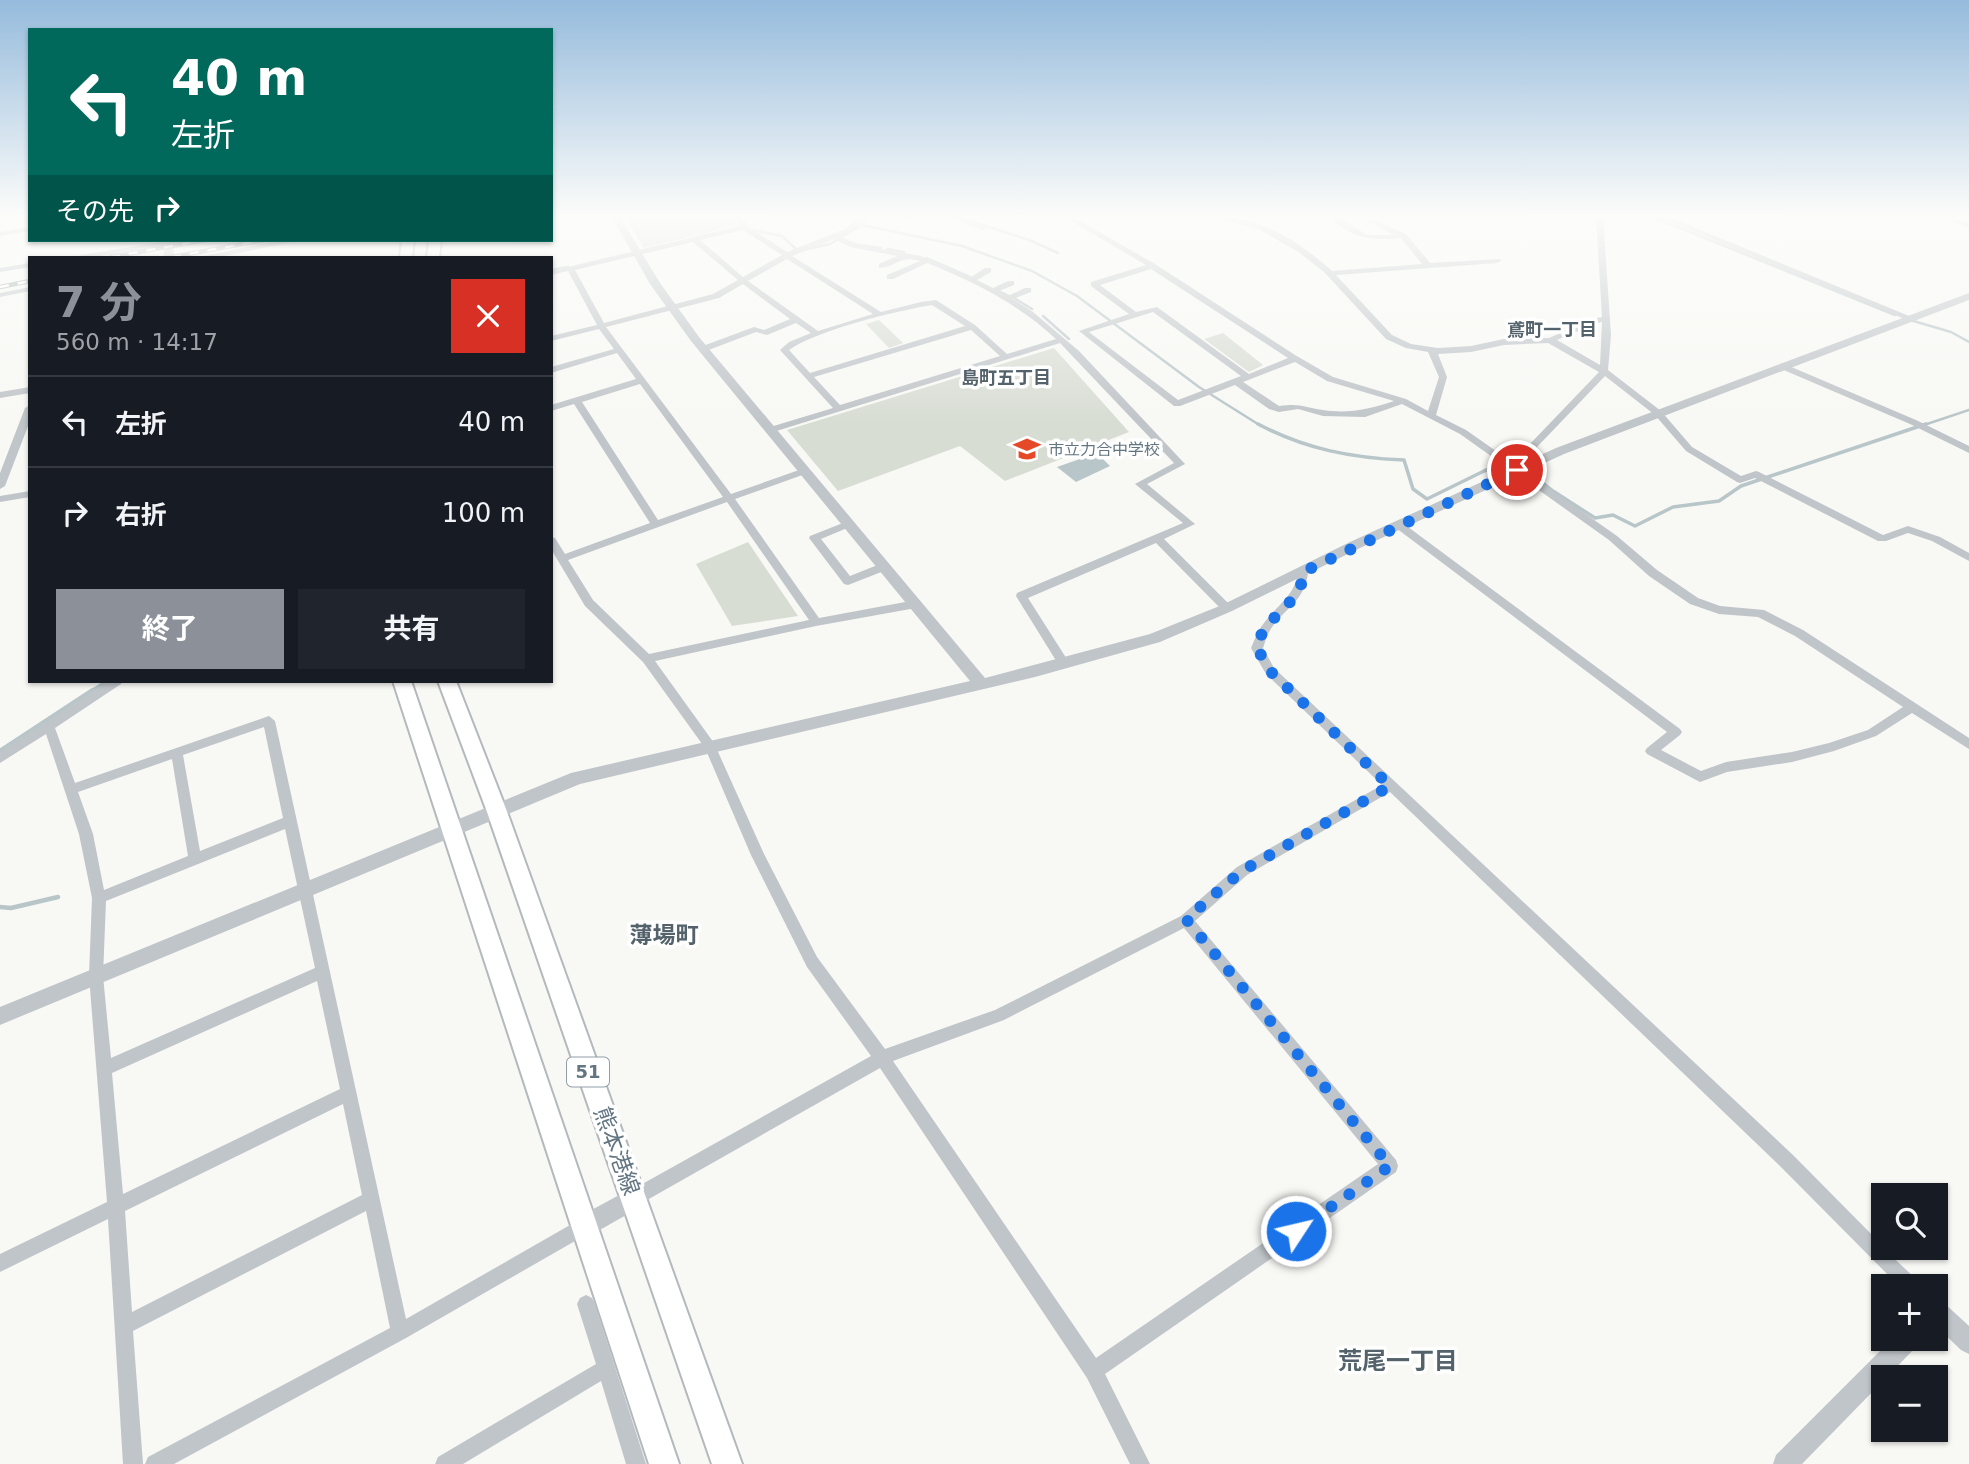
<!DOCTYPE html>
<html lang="ja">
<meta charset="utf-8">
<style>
body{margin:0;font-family:"DejaVu Sans","Noto Sans JP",sans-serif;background:#20242c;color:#f1f3f6;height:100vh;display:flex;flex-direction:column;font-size:26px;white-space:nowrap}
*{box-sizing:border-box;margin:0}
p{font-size:23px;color:#9ea1a6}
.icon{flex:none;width:38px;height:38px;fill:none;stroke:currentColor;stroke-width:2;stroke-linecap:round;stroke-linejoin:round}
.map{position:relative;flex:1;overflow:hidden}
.panel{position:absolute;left:28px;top:256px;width:525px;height:427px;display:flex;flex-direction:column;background:#171b24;border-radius:0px;box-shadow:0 2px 5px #0004}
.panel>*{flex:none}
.top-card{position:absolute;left:28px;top:28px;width:525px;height:214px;border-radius:0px;box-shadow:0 2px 5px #0004;background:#00695c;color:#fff;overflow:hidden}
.fabs{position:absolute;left:1871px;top:1183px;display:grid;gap:14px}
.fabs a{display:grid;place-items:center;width:77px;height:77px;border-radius:0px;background:#171b24;box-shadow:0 2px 5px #0004;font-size:35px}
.pin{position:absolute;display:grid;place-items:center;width:60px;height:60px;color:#fff;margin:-30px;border:4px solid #fff;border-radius:50%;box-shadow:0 2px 7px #0007}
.me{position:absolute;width:77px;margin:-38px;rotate:55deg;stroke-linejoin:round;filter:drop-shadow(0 0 5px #0008)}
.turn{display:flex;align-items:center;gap:24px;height:147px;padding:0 28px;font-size:32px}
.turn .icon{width:91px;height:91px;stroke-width:2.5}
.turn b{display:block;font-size:49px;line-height:60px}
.then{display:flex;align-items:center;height:66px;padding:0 28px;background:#0003;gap:14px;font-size:26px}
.round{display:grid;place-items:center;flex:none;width:74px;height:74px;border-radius:0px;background:#20242c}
.overview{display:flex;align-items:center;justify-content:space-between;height:119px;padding:0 28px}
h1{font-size:42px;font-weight:700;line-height:52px;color:#8c9099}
.primary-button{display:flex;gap:14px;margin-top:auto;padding:14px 28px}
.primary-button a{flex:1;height:80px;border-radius:0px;background:#8c9099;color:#fff;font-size:28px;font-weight:700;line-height:80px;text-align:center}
.primary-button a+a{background:#20242c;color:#f1f3f6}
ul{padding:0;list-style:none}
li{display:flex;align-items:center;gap:21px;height:91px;padding:0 28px;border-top:2px solid #363941}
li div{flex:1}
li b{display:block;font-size:26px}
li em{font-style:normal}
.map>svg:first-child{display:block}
.green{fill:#d8ddd4}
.water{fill:#b8c6c9}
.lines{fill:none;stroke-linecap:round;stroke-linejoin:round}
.stream-far2{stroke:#b8c6c9;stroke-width:2.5}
.stream-far1{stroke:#b8c6c9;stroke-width:3.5}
.stream{stroke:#b8c6c9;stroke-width:4.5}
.primary-casing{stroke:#b4b9bd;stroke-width:4}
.minor{fill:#c0c5c9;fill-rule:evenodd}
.tertiary{fill:#c0c5c9;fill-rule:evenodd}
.primary{fill:#fff;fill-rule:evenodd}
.rail-casing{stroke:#a1a9af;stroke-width:4.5}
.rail{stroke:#fff;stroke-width:2.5;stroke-dasharray:9;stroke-linecap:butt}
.route{stroke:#1a73e8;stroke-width:12;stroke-dasharray:0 21.6}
.labels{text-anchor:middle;stroke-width:7;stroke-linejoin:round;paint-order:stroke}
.far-poi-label{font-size:16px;fill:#627581;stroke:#fff;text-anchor:start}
.far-neighbourhood-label{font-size:18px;font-weight:bold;fill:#54636b;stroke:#fff}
.shield{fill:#fff;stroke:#919ea7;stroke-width:2}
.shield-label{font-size:18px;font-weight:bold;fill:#627581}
.quarter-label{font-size:23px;font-weight:bold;fill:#54636b;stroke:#fff}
.near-street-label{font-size:23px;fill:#627581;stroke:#fff}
.near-neighbourhood-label{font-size:24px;font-weight:bold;fill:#54636b;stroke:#fff}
</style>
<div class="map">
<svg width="1969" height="1464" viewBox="0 0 1969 1464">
<rect width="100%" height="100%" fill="#f8f8f5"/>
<path class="green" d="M625,217H732L738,225L644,248Z
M879,320L903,343L889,348L866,324Z
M1223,333L1263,365L1249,372L1204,339Z
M1054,348L1129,432L1005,481L960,446L838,491L787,430Z
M748,542L798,616L732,626L696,564Z"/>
<path class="water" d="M1097,453L1110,466L1076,482L1057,467Z"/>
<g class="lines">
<path class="stream-far2" d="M959,217L1029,240L1058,253
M1653,217L1895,315
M862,225L868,217
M751,230L782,236L796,249L803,250L830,244L862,225L962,246L1032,271L1077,296L1199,387L1261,426
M858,245L881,248
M887,249L904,252
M926,258L970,277
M551,270L568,267
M999,291L1009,296
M1014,298L1032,309
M1043,316L1069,339
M1910,320L1951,332L1969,342
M1921,426L1969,410"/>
<path class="stream-far1" d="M1258,424C1305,449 1352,458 1404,460L1413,489L1427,499L1484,471L1514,460L1553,491L1595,518L1613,515L1635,526L1673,507L1719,501L1741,486L1926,424
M90,692L107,681"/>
<path class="stream" d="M0,751L93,690
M0,907L11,908L58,897"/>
<g class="primary-casing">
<path id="primary" d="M402,240H414L412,257H400Z
M429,240H441L439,257H427Z
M393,681H411L679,1464H649Z
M438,681H456L506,809L742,1464H712L486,809Z"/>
</g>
<path class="minor" d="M735,217H741L750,228L787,252L845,229L859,217H866L851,233L840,237L864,246L921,256L971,277L985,268H991V272L977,280L993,288L1008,281H1014V285L999,291L1008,296L1025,288H1031V292L1013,299L1033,312L1079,351L1185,464L1147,484L1195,524L1164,539L1233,608L1231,611H1223L1156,543L1028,598L1070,664L1068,667H1060L1016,596L1017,593L1183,523L1135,484L1174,463L1060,343L770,433L765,430L767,428L833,408L780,350L789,342L811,333L796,323L767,335L756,332L706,351H700V347L754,327L764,330L790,319L743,284L719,298L606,327L731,494L802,469H808V473L735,499L819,618L916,600L922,604L916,608L816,626L655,661L714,743L764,854L817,957L885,1049L995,1010L1181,916L1237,867L1382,785L1266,674L1251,648C1255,639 1258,630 1264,623C1277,605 1295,596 1298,572L1303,568L1308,572C1305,603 1282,609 1269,632C1266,637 1265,643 1263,648L1274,668L1793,1155L1883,1246V1248L1917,1280L1920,1286H1899L1781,1167L1390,792L1247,875L1195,921L1396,1160L1398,1166L1396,1172L1105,1374L1150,1464H1130L1087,1378L880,1068L640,1204L634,1206L628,1204L626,1198L628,1192L871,1056L807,967L751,855L705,748L643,662L585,606L551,549V537L555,538L565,554L650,523L574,404L551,411V405L636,379L617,353L551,373V367L614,349L599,329L551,341V336L597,325L568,271L551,275V271L740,226ZM743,230L782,255L743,277L700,240ZM834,239L850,247L897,256L879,264V268C897,267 899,255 920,261L887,275V279H893L927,263C973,281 1020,305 1056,339L1007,354L975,325L936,300L921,302L881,312L792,256ZM693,242L738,280L713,294L604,323L575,270ZM787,259L873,314L818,331L748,281ZM932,305L965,326L810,373L789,350C817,330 896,311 932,305ZM971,330L1000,356L840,405L814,377ZM640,384L723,497L658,520L582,402ZM727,502L809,620L649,654L593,600L568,560ZM1184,928L1378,1164L1096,1358L893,1061L1004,1020Z
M897,217H915L920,219L916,221Z
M949,217H959L990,228L983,230Z
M1064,217H1073L1155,264L1295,355L1333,377L1406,399L1428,411L1439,377L1428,352L1406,348L1386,339L1325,273L1300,253L1259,229L1219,219V217C1261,217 1301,243 1332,271L1422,264L1401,238C1373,241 1349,238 1330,217H1337L1367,235H1394L1360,217H1369L1406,234L1430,263L1500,259L1501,261L1497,263L1336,275L1392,335L1411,344L1438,348L1471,346L1504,339L1549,338L1592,319L1602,317L1596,217H1603L1611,335L1608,370L1661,411L1692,447L1741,476L1756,471L1759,472L1883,535L1908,526L1940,537L1969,553V561L1932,541L1908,533L1886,541H1878L1755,478L1740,483L1737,482L1686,451L1655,415L1605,376L1537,447L1544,460L1542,462H1536L1527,447L1529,445L1599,372L1548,343L1504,345L1471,352L1438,354L1447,377L1436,415L1466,430L1617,536L1657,570L1698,598L1720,606L1764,610L1803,630L1969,738V749L1912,713L1876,736L1834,751L1792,762L1727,772L1700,782L1647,754L1645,751L1647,748L1667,732L1396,528V524H1404L1680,729L1682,732L1680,735L1661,750L1701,771L1726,762L1792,752L1829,743L1868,730L1903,707L1795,636L1758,617L1719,614L1690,604L1649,576L1609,540L1460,434L1402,404L1365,417L1323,416L1298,409L1279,412L1269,409L1235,385L1180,406H1174L1079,331L1129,314L1091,286V282L1146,265ZM1151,269L1288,358L1249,374L1157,307L1136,312L1100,285ZM1153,312L1241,376L1178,400L1089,332ZM1602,322L1600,365L1557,340L1597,323ZM1295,362L1327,381L1394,401C1370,409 1348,414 1323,410C1302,407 1302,403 1279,406L1243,382Z
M1659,217H1669L1914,318L1907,320Z
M1941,217H1951L1969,223V228Z
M30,227V231L0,236V232Z
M175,240H192L188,242L94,257H77L81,255Z
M30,263V267L0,272V268Z
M30,287V291L0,297V293Z
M1782,363L1916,420L1969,446V453L1910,424L1779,368L1778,366Z
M30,387V393L0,398V392Z
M30,405V421L5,486L0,489V473L25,408Z
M30,491V497L0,502V496Z
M848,521L852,522V526L821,539L850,576L885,562L890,566L889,569L848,585L844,584L809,538L810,536Z
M109,681H123L121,684L55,728L75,783L269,716L275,721L406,1319L577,1221L583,1218L589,1221L592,1227L589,1233L406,1338L174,1464H145L148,1457L390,1328L366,1211L133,1331L143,1464H123L108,1219L0,1272V1254L107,1202L89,976L92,898L79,834L46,734L0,763V752ZM264,727L283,818L200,851L183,755ZM172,759L188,856L104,890L93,834L78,792ZM285,829L315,968L111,1058L103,976L106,901ZM317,981L340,1089L123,1194L112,1073ZM343,1104L362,1195L132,1312L125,1211Z
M586,1295L592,1298L595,1304L646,1464H626L601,1381L463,1464H435L438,1457L596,1364L577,1304L580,1298Z
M1936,1301L1942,1304L1945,1311L1942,1317L1936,1320Z"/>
<path class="tertiary" d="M612,217H620L660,283L699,337L985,678L1150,634L1222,605L1350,542L1556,448L1969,293V300L1564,454L1360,548L1232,611L1160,642L1035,677L580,784L0,1025V1007L571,773L970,681L691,341L650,284Z
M163,240H173L174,257H164Z
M282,240H302L219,257H199Z
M634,1187L642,1190L645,1198L642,1206L591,1235L583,1238L575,1235L572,1227L575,1219Z
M1936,1300L1944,1303L1969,1326V1354L1961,1350L1936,1326Z
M1892,1339H1920L1916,1347L1887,1377H1883V1381L1802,1464H1773L1776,1455Z"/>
<use href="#primary" class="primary"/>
<g class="rail-casing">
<path id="rail" d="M111,257L205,240
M172,257L264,240
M0,287L30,281"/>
</g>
<use href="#rail" class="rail"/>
</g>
<linearGradient id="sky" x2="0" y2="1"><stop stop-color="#95bbdc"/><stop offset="0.51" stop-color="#fcfcfa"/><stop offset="1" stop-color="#fcfcfa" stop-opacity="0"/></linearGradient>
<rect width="1969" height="422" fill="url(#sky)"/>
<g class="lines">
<path class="route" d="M1296,1231L1390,1166L1186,919L1242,871L1390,786L1270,671L1257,648C1259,643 1260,636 1263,632C1276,610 1303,600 1303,572L1517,470"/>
</g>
<defs>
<g id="school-bare" transform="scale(2.1)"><path d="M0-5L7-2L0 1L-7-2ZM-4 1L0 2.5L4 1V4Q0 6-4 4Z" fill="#e64927" stroke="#fff" stroke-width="2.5" paint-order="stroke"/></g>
</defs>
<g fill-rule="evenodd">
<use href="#school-bare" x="1027" y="449"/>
</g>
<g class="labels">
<g class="far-poi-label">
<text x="1048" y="455">市立力合中学校</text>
</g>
<g class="far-neighbourhood-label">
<text x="1552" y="336">鳶町一丁目</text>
<text x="1006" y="384">島町五丁目</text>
</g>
<rect class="shield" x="567" y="1057.5" width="42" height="29" rx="5"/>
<g class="shield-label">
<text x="588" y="1078">51</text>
</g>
<g class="quarter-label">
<text x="664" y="943">薄場町</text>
</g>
<g class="near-street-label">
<text transform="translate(617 1151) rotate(70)" y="8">熊本港線</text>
</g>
<g class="near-neighbourhood-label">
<text x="1398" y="1369">荒尾一丁目</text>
</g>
</g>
</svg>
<div class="fabs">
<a><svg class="icon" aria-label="search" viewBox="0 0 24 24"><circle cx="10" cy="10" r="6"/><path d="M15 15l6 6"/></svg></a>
<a>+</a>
<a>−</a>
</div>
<div class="pin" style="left:1517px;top:470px;background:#d93025"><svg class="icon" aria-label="arrive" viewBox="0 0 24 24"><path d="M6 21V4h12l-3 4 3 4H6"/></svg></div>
<svg class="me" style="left:1296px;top:1231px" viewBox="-20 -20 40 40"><circle r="17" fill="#1a73e8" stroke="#fff" stroke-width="3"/><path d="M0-11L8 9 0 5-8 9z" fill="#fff"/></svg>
<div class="top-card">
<div class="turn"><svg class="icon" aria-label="left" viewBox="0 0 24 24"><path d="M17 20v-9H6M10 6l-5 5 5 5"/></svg><div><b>40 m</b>左折</div></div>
<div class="then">その先<svg class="icon" aria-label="right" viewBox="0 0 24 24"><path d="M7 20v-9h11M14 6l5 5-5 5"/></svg></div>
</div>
<section class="panel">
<div class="overview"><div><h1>7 分</h1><p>560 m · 14:17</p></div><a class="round" style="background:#d93025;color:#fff"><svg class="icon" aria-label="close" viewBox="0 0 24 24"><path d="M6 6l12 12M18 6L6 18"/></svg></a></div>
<ul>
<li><svg class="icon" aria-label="left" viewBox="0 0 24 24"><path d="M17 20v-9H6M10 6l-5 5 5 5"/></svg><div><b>左折</b></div><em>40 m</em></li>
<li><svg class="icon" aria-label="right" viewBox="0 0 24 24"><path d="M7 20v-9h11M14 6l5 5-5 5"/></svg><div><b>右折</b></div><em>100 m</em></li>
</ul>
<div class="primary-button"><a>終了</a><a>共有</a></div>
</section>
</div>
